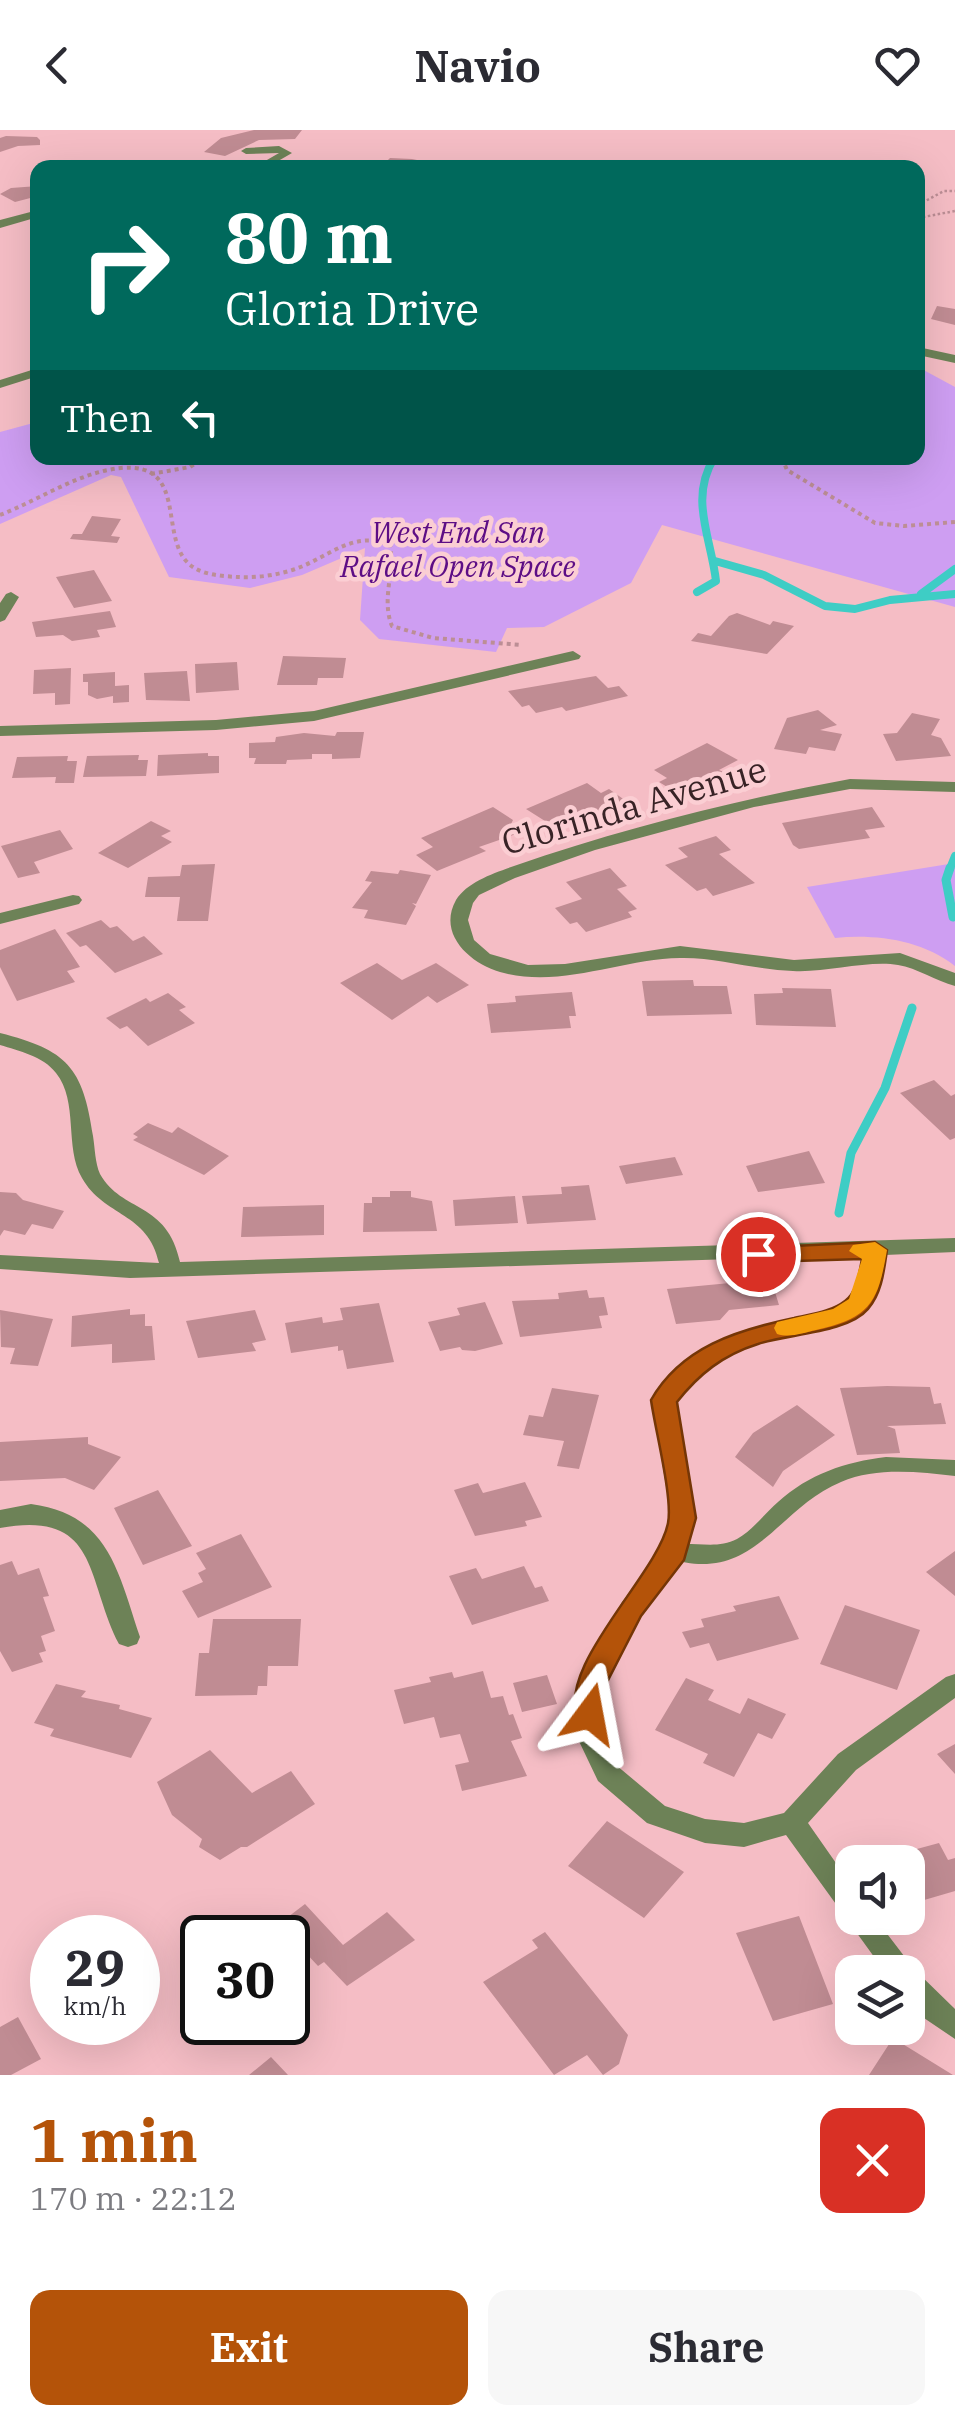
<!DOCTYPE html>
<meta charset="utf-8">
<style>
body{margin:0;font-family:"IBM Plex Serif",serif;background:#f7f7f7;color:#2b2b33;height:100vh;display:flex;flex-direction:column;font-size:38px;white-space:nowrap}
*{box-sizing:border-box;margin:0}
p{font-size:32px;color:#7c7c81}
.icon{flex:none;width:55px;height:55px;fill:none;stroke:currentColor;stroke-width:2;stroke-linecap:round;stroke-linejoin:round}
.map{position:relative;height:1945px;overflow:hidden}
.panel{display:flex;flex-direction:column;background:#fff;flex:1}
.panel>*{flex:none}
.guide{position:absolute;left:30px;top:30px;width:895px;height:305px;border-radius:20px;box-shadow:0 10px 40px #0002;background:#00695c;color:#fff;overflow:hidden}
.controls{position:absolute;left:835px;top:1715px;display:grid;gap:20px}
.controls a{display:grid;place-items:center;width:90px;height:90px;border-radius:20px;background:#fff;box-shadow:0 10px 40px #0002;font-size:50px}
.speed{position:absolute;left:30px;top:1785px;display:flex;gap:20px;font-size:50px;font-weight:700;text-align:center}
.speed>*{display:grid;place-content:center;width:130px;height:130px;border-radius:50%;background:#fff;box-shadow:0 10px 40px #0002;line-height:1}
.speed small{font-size:25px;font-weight:400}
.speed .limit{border:5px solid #111;border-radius:15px;background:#fff;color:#111}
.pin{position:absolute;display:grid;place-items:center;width:85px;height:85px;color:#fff;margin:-42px;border:5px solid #fff;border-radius:50%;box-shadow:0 2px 10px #0007}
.me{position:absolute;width:110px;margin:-55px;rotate:13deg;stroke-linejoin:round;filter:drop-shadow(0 0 8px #0008)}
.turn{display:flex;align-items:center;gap:35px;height:210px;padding:0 30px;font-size:45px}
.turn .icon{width:130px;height:130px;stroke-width:2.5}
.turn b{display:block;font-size:70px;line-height:85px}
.then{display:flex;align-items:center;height:95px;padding:0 30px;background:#0003;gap:20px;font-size:38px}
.round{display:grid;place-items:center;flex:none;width:105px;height:105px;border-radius:20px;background:#f7f7f7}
.overview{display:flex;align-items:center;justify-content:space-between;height:170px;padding:0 30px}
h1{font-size:60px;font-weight:700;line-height:75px;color:#b45309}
.button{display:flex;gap:20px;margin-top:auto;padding:20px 30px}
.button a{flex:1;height:115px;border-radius:20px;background:#b45309;color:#fff;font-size:40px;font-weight:700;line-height:115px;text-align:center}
.button a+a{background:#f7f7f7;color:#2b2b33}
header{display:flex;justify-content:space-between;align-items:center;height:130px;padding:0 30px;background:#fff;font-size:45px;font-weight:700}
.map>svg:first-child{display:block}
.green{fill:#ce9ef2}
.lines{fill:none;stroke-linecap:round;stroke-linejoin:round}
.stream-far1{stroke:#3ecdc5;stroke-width:8}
.stream{stroke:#3ecdc5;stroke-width:9}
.building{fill:#c08c93}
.path-far1{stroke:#bc8e95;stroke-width:2.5;stroke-dasharray:2.5 2.5;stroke-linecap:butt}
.path{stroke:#bc8e95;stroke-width:4;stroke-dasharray:4 4;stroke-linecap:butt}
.service{fill:#6d8257;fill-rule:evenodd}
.minor{fill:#6d8257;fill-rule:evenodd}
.route{fill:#b45309;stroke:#753606;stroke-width:2.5}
.slow{fill:#f59e0b}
.labels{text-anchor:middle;stroke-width:9;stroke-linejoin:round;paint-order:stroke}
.far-park-label{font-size:30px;font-style:italic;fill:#5d0d85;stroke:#fbced3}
.street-label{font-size:35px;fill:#382326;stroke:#fbced3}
</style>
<header><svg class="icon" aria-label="back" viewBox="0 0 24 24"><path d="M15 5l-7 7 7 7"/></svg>Navio<svg class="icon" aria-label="heart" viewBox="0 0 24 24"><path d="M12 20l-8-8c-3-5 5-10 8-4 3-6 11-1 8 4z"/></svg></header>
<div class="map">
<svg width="955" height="1945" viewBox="0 0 955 1945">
<rect width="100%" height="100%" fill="#f5bdc5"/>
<path class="green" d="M918,237L955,257V477L662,395L631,453L544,497L507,498L496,522L379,509L360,490L365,418L302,445L250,458L169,447L121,347L111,345L0,394V302L37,292L38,328H918Z
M955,733V836C921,810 877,804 835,808L807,757Z"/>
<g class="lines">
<path class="stream-far1" d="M715,431L764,445L825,476L855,479L890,470L955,464
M697,462L716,451C711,407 689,369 714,328
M921,464L955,439
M949,741L955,726"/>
<path class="stream" d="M950,738L946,750L953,787
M839,1083L851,1023L885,958L912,878"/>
</g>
<path class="building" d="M254,0H302L295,9L259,10L225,26L204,22L221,8Z
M6,6L37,7L40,10V15L18,16L0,22V8Z
M390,28L412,29L432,33L427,38L382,36Z
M38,56V66L15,72L0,64L11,58Z
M937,176L955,179V195L931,189Z
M92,386L121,389L111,406L120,407L117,413L70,409L73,404H82Z
M94,440L112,471L74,478L56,447Z
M110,481L116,497L97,500L100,507L72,511L63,505L36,507L32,492Z
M737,483L770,495L773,491L794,496L767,524L691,511L698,503L711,506L729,486Z
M283,526L346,528L343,548H318L317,555H277Z
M237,532L239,560L196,563L195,534Z
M71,538L70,574L55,575V563L33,564L34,540Z
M187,541L190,571L146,570L144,543Z
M115,542V556L129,555V572L113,573V566L97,569L88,565V552H83V544Z
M596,546L608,558L619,556L628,566L566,581L562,577L536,583L529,575L522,577L508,561Z
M818,580L837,595L820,600L842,604L835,621L809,617L806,624L774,619L787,588Z
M912,583L940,589L931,605L941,608L951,626L896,631L883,604L897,603Z
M337,602H364L360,628L332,629V624H312V629L287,630L286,634H254L256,628H249V613L275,612L276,607L304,603L335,606Z
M707,613L738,630L719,640L726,643L682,666L659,652L667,648L654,640Z
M208,623V626H219V643L157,646L158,625Z
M139,625L138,630H148L146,646L83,647L87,626Z
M68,626L67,631H77L74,653H55L56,647L12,648L17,627Z
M587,653L601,663L609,659L629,673L582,693L577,689L556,698L526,679Z
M493,677L513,690L510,696L519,703L479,717L486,721L437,741L416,725L433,717L421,708Z
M872,677L885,697L865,700L870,708L799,719L793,715L782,693Z
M151,691L171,701L161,706L172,712L128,738L98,723Z
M60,700L73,719L34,732L40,743L18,748L1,716Z
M716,706L731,720L719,724L755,753L713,766L706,758L697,761L665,735L688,727L678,718Z
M215,734L208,791H177L180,767H145L148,747L180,746L182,735Z
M610,738L627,756L617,759L637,779L628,782L632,787L586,802L577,792L570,794L555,778L582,769L566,752Z
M400,740L431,745L416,774L412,773L416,776L406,795L364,788L368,780L352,778L372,752L365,751L371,741L398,744Z
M101,790L110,798L117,796L133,811L144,806L163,824L115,843L86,815L80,817L66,803Z
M55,799L80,837L67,841L75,852L17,871L0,837V820Z
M377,833L402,850L436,833L469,855L437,873L428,866L392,890L340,853Z
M693,850L694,856H727L732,884L647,886L642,851Z
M782,858L831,859L836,897L756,895L754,864L783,863Z
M572,862L576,886H569L571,898L491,903L487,874L516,872L515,866Z
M168,863L186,877L179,880L195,893L148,916L127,896L120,899L106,888L146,868L150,872Z
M934,950L951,966L955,964V1008L950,1010L900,963Z
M148,993L172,1003L178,997L229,1026L204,1045L133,1010L138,1007L133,1004Z
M809,1021L825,1053L758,1062L746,1036Z
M675,1027L683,1045L626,1054L619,1036Z
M589,1055L596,1090L527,1094L522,1066L562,1064L561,1057Z
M390,1061H411V1067L432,1071L437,1101L363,1102L364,1073H372V1067H390Z
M0,1062L16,1063L23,1070L64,1081L53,1099L32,1094L25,1105L4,1100L0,1106Z
M515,1066L518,1093L455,1096L453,1070Z
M324,1075V1105L241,1107L243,1077Z
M771,1149L779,1175L729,1180L720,1190L676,1194L667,1159Z
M587,1160L589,1168L604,1167L608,1185L599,1186L602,1198L520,1207L512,1171L559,1169L558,1163Z
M485,1172L503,1214L475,1221L462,1220L460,1217L440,1221L428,1192L460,1185L457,1178Z
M379,1173L394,1232L347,1239L343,1220L338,1221V1216L291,1223L285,1193L322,1187L323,1193L343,1190L340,1178Z
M130,1179V1185L145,1184V1196H152L155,1230L112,1233V1214L71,1217L72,1186Z
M0,1180L53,1189L38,1236L10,1234L15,1218L1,1217Z
M255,1180L266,1210L252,1213L256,1221L198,1228L186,1191Z
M887,1256L930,1257L934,1274L941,1273L946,1294L887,1296L895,1299L900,1323L857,1325L840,1258Z
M552,1258L599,1265L579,1339L557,1336L564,1311L523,1305L529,1285L543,1287Z
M797,1275L835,1305L783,1341L773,1357L735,1327L753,1303Z
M88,1307V1314L121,1327L94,1360L65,1348L0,1351V1312Z
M525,1352L542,1387L525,1391L527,1396L475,1406L454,1360L478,1353L483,1363Z
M158,1360L192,1416L143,1435L114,1378Z
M241,1404L272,1457L198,1488L182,1461L203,1452L198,1443L206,1439L196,1423Z
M955,1421V1466L926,1442Z
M12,1431L18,1445L39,1438L49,1466L43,1467L55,1501L41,1506L46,1521L39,1523L43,1532L12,1542L0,1521V1435Z
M524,1436L535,1458L542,1456L549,1471L472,1495L449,1446L476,1438L482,1449Z
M779,1466L799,1509L717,1531L709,1513L690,1518L682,1502L704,1497L701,1489L736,1481L733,1476Z
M845,1475L920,1500L897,1560L820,1534Z
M213,1489H301L298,1536H268L267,1556H258L257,1565L195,1566L199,1523H209Z
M483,1541L491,1568L503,1566L509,1585L513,1584L522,1608L511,1611L527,1646L462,1661L455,1635L469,1632L460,1604L440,1608L434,1587L404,1594L394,1560L431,1552L429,1547L452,1542L454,1548Z
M547,1545L557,1574L522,1582L513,1553Z
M686,1548L714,1560L708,1570L740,1584L748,1568L786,1584L772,1609L758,1603L734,1647L703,1633L708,1624L655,1600Z
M56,1554L86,1561L81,1567L120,1575L119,1579L152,1588L131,1628L50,1606L54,1599L34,1593Z
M955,1614V1644L937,1624Z
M210,1620L252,1663L291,1641L315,1674L247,1717H241L220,1730L199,1717L202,1709L172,1685L157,1652Z
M607,1691L684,1742L644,1788L568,1736Z
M939,1713L948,1730L955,1728V1761L914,1773L908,1759V1732H894L891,1726Z
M305,1774L343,1815L387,1782L415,1810L347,1856L324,1832L318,1836L304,1821L292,1830L288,1825V1808H271L267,1803Z
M799,1786L833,1874L773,1891L736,1803Z
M545,1802L628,1905L619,1934L603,1945L587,1925L554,1945L483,1852L538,1818L532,1810Z
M18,1887L41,1929L11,1945H0V1897Z
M893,1908L953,1945H869Z
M271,1927L288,1945H249Z"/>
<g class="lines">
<path class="path-far1" d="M918,75L944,61H955
M918,88L955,81"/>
<path class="path" d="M274,328H295
M782,328L787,340L875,393L904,396L955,392
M151,344L190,337L203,328
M0,385C39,370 79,342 121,338C188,332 159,405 188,433C200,445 221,446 238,447C258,448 279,445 298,438C330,426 354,400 390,415C395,443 381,469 392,496L433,508L522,515"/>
<path class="service" d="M279,16L292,23L266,38H253L279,23L246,24L241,21L246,18Z
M886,1327L955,1330V1346C918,1342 876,1337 841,1352C775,1379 755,1456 667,1428L663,1422L667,1416C689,1409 714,1421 737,1409C753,1400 764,1384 778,1372C809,1344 845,1332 886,1327Z"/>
<path class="minor" d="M38,80V87L0,98V90Z
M918,217L955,225V233L918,225Z
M38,238V246L0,258V250Z
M11,462L19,467L5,490L0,492V473L6,464Z
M573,521L581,526L579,529L314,591L216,600L0,606V596L216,590L314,581Z
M850,649L955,652V662L850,659L754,677L595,720L515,748L479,765L473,773L468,790L474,810L490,824L528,835L565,834L680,816L794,830L900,823L955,843V856C936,851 917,838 898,835C868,830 825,843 793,841C755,840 717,827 680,828C620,829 561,859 500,842C470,833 437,804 456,770C467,752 494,743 514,736C624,698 736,670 850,649Z
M73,765L79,766L82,770L79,774L0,794V783Z
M0,903C67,920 83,937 93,1006C95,1018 95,1033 100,1044C122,1083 167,1071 180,1132L955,1108V1122L885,1125C872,1213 824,1192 757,1213C724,1223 697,1246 675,1272L695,1388L683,1429L640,1486L602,1560L603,1607L616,1635L665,1676L705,1689L744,1693L784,1683L838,1624L946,1547L955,1544V1568L856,1640L808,1693L852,1756V1788H875L914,1839L955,1879V1909L921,1886L908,1870V1842H885L786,1705L744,1717L705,1713L647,1693L598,1651L577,1607L576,1560L622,1472L663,1419L671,1388L652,1270L655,1264C676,1240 699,1219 729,1206C761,1193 837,1192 854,1163C861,1153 862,1138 863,1125L130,1148L0,1139V1125L159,1133C148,1082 104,1087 82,1048C64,1017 79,972 56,943C43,926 19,921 0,915Z
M31,1374C109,1384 118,1442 140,1507L137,1514L128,1517L119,1514C85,1448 100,1380 0,1398V1380Z"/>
</g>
<path class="route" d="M875,1112L887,1120C884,1140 882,1163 868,1179C848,1203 787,1204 758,1214C723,1225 699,1244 677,1272L696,1388L684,1430L641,1486L603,1560L604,1584L600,1592L590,1596L579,1592C552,1539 658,1445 668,1393C673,1368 655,1299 651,1270C681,1217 737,1200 794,1188C811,1184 831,1182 845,1171C857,1162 859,1144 862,1129L758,1132L749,1129L746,1124L749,1118Z"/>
<path class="slow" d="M875,1112L887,1120C878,1173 870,1188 816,1200C803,1203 790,1208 777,1204L774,1198L777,1192L833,1179L849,1169L862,1129L849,1121L853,1115Z"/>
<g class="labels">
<g class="far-park-label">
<text x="458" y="413">West End San<tspan x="458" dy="34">Rafael Open Space</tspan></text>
</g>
<g class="street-label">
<text transform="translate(634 676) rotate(-16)" y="12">Clorinda Avenue</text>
</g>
</g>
</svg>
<div class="controls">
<a><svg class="icon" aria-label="sound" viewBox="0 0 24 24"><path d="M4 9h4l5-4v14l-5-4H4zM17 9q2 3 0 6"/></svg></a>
<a><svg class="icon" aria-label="layers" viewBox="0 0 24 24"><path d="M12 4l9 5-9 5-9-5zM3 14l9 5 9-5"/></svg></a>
</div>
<div class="speed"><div>29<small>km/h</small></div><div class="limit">30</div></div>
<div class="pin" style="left:758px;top:1124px;background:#d93025"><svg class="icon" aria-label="arrive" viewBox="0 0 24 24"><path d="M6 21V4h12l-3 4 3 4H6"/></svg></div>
<svg class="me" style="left:590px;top:1584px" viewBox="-20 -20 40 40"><path d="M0-17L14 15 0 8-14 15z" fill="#b45309" stroke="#fff" stroke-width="4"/></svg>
<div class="guide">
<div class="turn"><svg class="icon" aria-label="right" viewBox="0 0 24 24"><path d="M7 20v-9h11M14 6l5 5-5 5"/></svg><div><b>80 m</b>Gloria Drive</div></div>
<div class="then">Then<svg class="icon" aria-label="left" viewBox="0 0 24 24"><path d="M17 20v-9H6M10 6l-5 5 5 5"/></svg></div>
</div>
</div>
<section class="panel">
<div class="overview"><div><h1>1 min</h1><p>170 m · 22:12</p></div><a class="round" style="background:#d93025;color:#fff"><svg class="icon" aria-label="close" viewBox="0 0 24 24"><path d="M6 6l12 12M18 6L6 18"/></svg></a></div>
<div class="button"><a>Exit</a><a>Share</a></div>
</section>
